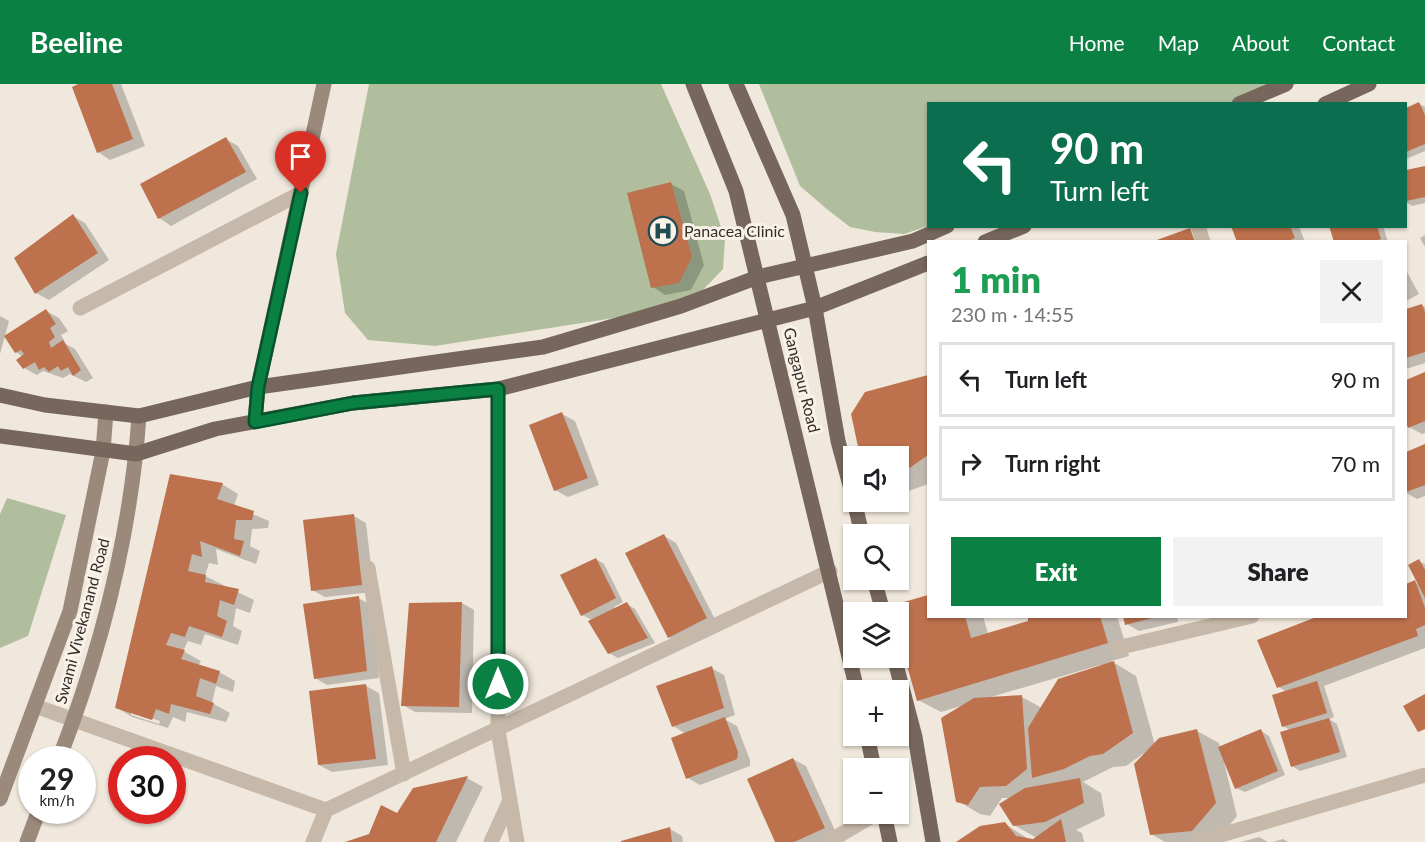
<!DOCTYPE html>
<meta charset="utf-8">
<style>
body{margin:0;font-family:Lato,sans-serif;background:#f2f2f2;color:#202124;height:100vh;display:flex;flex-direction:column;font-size:22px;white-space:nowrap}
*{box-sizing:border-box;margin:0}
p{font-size:20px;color:#757577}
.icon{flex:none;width:33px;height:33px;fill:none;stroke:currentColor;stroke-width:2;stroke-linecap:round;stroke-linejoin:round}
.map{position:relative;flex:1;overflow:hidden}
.side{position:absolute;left:927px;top:156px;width:480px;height:378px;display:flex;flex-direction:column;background:#fff;border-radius:0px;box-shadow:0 2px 4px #0004}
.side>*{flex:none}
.hud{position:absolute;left:927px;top:18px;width:480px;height:126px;border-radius:0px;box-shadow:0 2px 4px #0004;background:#0b6e4f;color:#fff;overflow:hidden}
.tools{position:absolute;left:843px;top:362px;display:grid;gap:12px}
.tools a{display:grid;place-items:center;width:66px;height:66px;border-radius:0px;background:#fff;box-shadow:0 2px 4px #0004;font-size:30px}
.speed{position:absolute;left:18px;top:662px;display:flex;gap:12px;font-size:30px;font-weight:700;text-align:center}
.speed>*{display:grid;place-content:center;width:78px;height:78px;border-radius:50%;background:#fff;box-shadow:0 2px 4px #0004;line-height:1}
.speed small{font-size:15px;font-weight:400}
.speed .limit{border:9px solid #d22;background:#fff;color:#111}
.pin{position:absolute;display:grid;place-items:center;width:51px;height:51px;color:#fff;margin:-62px -26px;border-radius:50% 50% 50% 0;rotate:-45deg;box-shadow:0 0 6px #0007}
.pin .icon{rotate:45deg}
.me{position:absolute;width:66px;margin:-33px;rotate:0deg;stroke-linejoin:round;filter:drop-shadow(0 0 4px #0008)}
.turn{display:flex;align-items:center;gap:21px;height:126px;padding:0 24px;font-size:27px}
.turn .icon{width:78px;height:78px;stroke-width:2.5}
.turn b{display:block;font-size:42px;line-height:51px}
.round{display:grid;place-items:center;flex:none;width:63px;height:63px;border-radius:0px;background:#f2f2f2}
.head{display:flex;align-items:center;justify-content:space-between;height:102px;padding:0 24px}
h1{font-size:36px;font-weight:800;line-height:45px;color:#1e9e55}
.primary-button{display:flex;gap:12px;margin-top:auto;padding:12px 24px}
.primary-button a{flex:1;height:69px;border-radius:0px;background:#0b8043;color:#fff;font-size:24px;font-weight:800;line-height:69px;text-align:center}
.primary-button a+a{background:#f2f2f2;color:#202124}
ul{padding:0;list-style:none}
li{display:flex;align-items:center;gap:18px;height:75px;margin:0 12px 9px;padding:0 12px;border:3px solid #e0e0e0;border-radius:0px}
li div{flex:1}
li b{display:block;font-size:22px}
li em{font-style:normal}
header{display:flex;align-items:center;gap:36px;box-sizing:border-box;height:84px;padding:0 30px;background:#0b8043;color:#fff}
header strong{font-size:28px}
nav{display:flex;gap:33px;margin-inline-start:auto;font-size:21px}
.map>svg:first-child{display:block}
.green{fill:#b0be9d}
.shadow{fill:#0003;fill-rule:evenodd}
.building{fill:#bd714d}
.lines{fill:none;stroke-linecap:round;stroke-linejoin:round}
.minor{stroke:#c7b9a9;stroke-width:15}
.secondary{stroke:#9b897b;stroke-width:15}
.primary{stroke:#76665b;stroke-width:15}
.route-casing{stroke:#07532c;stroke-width:15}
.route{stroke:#0b8043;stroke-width:10}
.labels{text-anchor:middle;stroke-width:6;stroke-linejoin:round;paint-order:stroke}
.poi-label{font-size:16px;fill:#352d28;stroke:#f8f2e8;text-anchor:start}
.street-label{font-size:16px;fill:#352d28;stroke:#f8f2e8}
</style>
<header>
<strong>Beeline</strong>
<nav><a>Home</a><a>Map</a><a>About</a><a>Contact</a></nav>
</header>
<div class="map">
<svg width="1425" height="758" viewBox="0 0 1425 758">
<rect width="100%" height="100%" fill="#f0e8dc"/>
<path class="green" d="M369,0H661L710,110L725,155L723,185L699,210L678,224L435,262L368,256L345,229L336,170Z
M759,0H1296L1247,19L928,20V142L904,150L875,148L850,143L828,126L800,102Z
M7,414L66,431L28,552L0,564V430Z"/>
<path class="shadow" d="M81,0H121L145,62L110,76L98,68Z
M1419,20L1425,23V67L1406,75V26Z
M226,55L238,62L257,95L171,142L159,134Z
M1425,84V119L1412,122L1406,118V88Z
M671,100L684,107L704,181L691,206L665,211L653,203Z
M73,132L85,139L109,176L49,216L36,209Z
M1233,142H1299L1305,158H1239Z
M1331,142H1383L1388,158H1335Z
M1425,151V163L1420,154Z
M1406,186L1419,210L1406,217Z
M1422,222L1425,223V279L1406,285V227Z
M46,227L59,234L68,247L61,251L66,260L75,265L93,294L86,298L70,290L63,294L43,287L37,291L24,284L23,273L16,268Z
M0,232L9,237L0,270Z
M1425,289V349L1422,350L1409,343L1406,335V298Z
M928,292V400L898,411V372H862L866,309Z
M562,330L575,337L599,401L568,413L555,406Z
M1425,362V412L1417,415L1406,409V370Z
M222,400L238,410L234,422L269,437L268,444L252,445L250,462L260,467L256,480L216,465L218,481L209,479L205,492L254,516L250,529L236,524L233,542L242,547L238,561L205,550L201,561L188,557L183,567L201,577L198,582L219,588L235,597L233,608L216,602L212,619L230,629L226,638L187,628L185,638L173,633L168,644L132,633L116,623ZM131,628L160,637L159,640L131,631Z
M354,432L366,439L374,508L325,513L312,506Z
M664,452L676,459L718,541L682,560L669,553Z
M596,475L604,480L623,518L614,523L616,525L627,520L635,525L655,559L618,574L609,569L592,536L582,531Z
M1419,477L1425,480V564L1324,602L1334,633L1329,635L1337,640L1347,673L1300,687L1292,682L1291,647L1283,642L1286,608L1279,603L1406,532V501L1414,498L1420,501Z
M928,513V532H983L988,550L1030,539V532H1117L1129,572L1111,577L1136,592L1155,661L1197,647L1219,659L1220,664L1261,647L1269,652L1285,691L1245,708L1236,704L1224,678L1237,732L1215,758H1165L1151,750L1147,667L1126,682L1113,683L1083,698L1101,709L1105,732L1076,746L1082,749L1084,758H959L1005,740L1030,756L1037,754L1014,741L1011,714H1002L990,732L980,730L958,717L961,622L941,628L918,616L898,528H894L892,523ZM1100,581L1101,583L1042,624L1022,613H991Z
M358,514L371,521L379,594L327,601L315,594Z
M462,519L474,526L472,629L415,628L403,621L411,520Z
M1125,532H1177L1178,538L1139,547L1127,540Z
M711,584L724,591L735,631L724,635L737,642L750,676V682L700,701L688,694L686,650L673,642Z
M366,602L379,609L388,681L332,688L319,681Z
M793,675L806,682L837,751L821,758H777L749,695Z
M467,694L483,703L456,758H348L370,752L398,731L414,706Z
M670,745L682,752L683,758H624Z
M1259,753L1268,758H1241Z
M1283,755L1288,758H1273Z"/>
<path class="building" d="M78,0H112L133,55L97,69L72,3Z
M1419,18L1425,31V60L1406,68V24Z
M226,53L246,88L158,135L140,100Z
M1425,82V113L1406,117V86Z
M671,98L692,173L679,199L651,204L627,109Z
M73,130L98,169L35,210L14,174Z
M1231,142H1290L1295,154L1286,158H1237Z
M1329,142H1377L1381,155L1372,158H1334Z
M1190,144L1195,158H1154V157Z
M1422,220L1425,228V268L1406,274V225Z
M46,225L56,240L50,244L55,253L49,258L51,264L63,256L81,286L73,292L68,283L61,287L58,282L49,288L44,283L39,286L35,278L23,285L16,276L24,270L21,266L15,269L4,252Z
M1425,288V337L1408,344L1406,338V296Z
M928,291V371L898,392V372H860L851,330L865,308Z
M562,328L588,394L554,407L529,341Z
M1425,360V401L1406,408V368Z
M170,390L223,399L217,415L254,427L252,436H236L234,455L244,457L240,472L200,457L202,473L192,470L188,487L206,491L205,498L239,505L234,521L220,516L217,532L227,537L222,553L189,542L185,553L171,549L166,561L185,566L181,575L220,587L216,600L200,594L196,612L214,619L210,630L171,620L169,630L156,625L152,636L115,624Z
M354,430L362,501L311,507L303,436Z
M664,450L707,534L668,554L625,469Z
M596,474L616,514L581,532L560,491Z
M1419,475L1425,486V514L1408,481Z
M1415,496L1425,524V541L1416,545L1418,552L1277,604L1257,556L1319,532H1406V500Z
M928,511V532H965L971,554L1028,537V532H1100L1108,559L917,617L898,550V528H892L890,522Z
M359,512L367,587L314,595L303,520Z
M462,518L459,623L401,622L409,519Z
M627,518L648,554L608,570L588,537Z
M1123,532H1156V533L1125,541Z
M1114,577L1133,649L1103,670L1090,672L1064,685L1032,694L1028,644L1058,595Z
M712,582L724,624L672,643L656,602Z
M1317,597L1327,629L1282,643L1272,611Z
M366,600L376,675L318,681L309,607Z
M1425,610V645L1418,648L1403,622Z
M1022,611L1027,685L1006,702L980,703L968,721L956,718L941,634L974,614Z
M725,633L738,668L737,675L686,695L671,654Z
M1329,634L1340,668L1291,683L1280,648Z
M1197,645L1216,719L1192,747L1150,751L1134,680L1159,654Z
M1261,645L1278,687L1235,705L1218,663Z
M793,674L825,744L794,758H775L747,695Z
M468,692L436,758H345L369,750L381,721L397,729L413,704Z
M1080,694L1084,719L1045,738L1013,742L999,720L1025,704Z
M1061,735L1066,758H956L980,742L1005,738L1016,752L1033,755Z
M670,743L672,758H621V757Z"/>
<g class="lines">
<path class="minor" d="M1198,142L1203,158
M80,224L301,109
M498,305V646L517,758
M368,484L404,690
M1117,564L1252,532
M35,622L326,726
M313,758L326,726L830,487
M491,758L510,716
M828,758L877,729
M1197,758L1425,691"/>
<path class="secondary" d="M255,337L258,303L324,0
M59,675C101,566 131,448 139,332
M0,715L70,527L103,367L106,328
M27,758L39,726"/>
<path class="primary" d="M693,0L736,107L857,606
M736,0L793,131L815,224L838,357L854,416
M1239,20L1286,0
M1325,20L1369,0
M985,158L1024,142
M0,311L45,321L139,332L258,303L543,263L681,222L758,193L913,157L947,142
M0,352L136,370L215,345L353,319L498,305L815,224L928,179
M854,417L862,450
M874,495L883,528
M894,573L915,653L933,758
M867,651L874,684
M884,729L890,758"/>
</g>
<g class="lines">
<g class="route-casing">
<path id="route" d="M301,109L258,303L255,338L353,319L498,305V600"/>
</g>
<use href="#route" class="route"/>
</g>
<defs>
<g id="hospital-ring" transform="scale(1.5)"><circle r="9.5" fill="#f8f2e8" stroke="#214c53" stroke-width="1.5"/><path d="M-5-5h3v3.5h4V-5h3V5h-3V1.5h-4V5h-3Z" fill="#214c53"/></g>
</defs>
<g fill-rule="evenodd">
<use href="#hospital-ring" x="663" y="147"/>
</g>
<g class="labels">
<g class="poi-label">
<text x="684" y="153">Panacea Clinic</text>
</g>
<g class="street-label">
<text transform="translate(802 296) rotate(76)" y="6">Gangapur Road</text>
<text transform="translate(82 537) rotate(-75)" y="6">Swami Vivekanand Road</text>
</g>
</g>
</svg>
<div class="tools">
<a><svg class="icon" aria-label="sound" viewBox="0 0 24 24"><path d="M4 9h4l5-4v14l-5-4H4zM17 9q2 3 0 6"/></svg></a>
<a><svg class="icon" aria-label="search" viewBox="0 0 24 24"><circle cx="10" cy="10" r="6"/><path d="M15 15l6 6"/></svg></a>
<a><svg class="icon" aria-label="layers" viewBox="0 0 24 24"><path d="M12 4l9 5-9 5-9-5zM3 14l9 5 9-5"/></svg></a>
<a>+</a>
<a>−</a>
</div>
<div class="speed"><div>29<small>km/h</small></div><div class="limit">30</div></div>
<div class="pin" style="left:301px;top:109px;background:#d93025"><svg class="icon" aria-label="arrive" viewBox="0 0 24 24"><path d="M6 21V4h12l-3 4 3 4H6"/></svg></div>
<svg class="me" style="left:498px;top:600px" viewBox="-20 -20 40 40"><circle r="17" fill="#0b8043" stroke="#fff" stroke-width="3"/><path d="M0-11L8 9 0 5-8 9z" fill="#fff"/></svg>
<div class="hud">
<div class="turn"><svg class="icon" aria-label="left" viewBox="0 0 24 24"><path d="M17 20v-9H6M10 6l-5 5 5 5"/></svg><div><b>90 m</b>Turn left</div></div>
</div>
<section class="side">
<div class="head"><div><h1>1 min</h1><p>230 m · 14:55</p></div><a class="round"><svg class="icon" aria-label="close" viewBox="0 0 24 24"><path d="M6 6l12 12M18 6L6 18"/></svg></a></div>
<ul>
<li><svg class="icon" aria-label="left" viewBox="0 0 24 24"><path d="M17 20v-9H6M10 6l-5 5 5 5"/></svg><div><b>Turn left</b></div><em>90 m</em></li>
<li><svg class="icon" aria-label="right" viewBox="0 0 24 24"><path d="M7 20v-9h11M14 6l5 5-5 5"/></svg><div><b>Turn right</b></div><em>70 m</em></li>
</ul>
<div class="primary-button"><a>Exit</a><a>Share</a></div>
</section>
</div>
